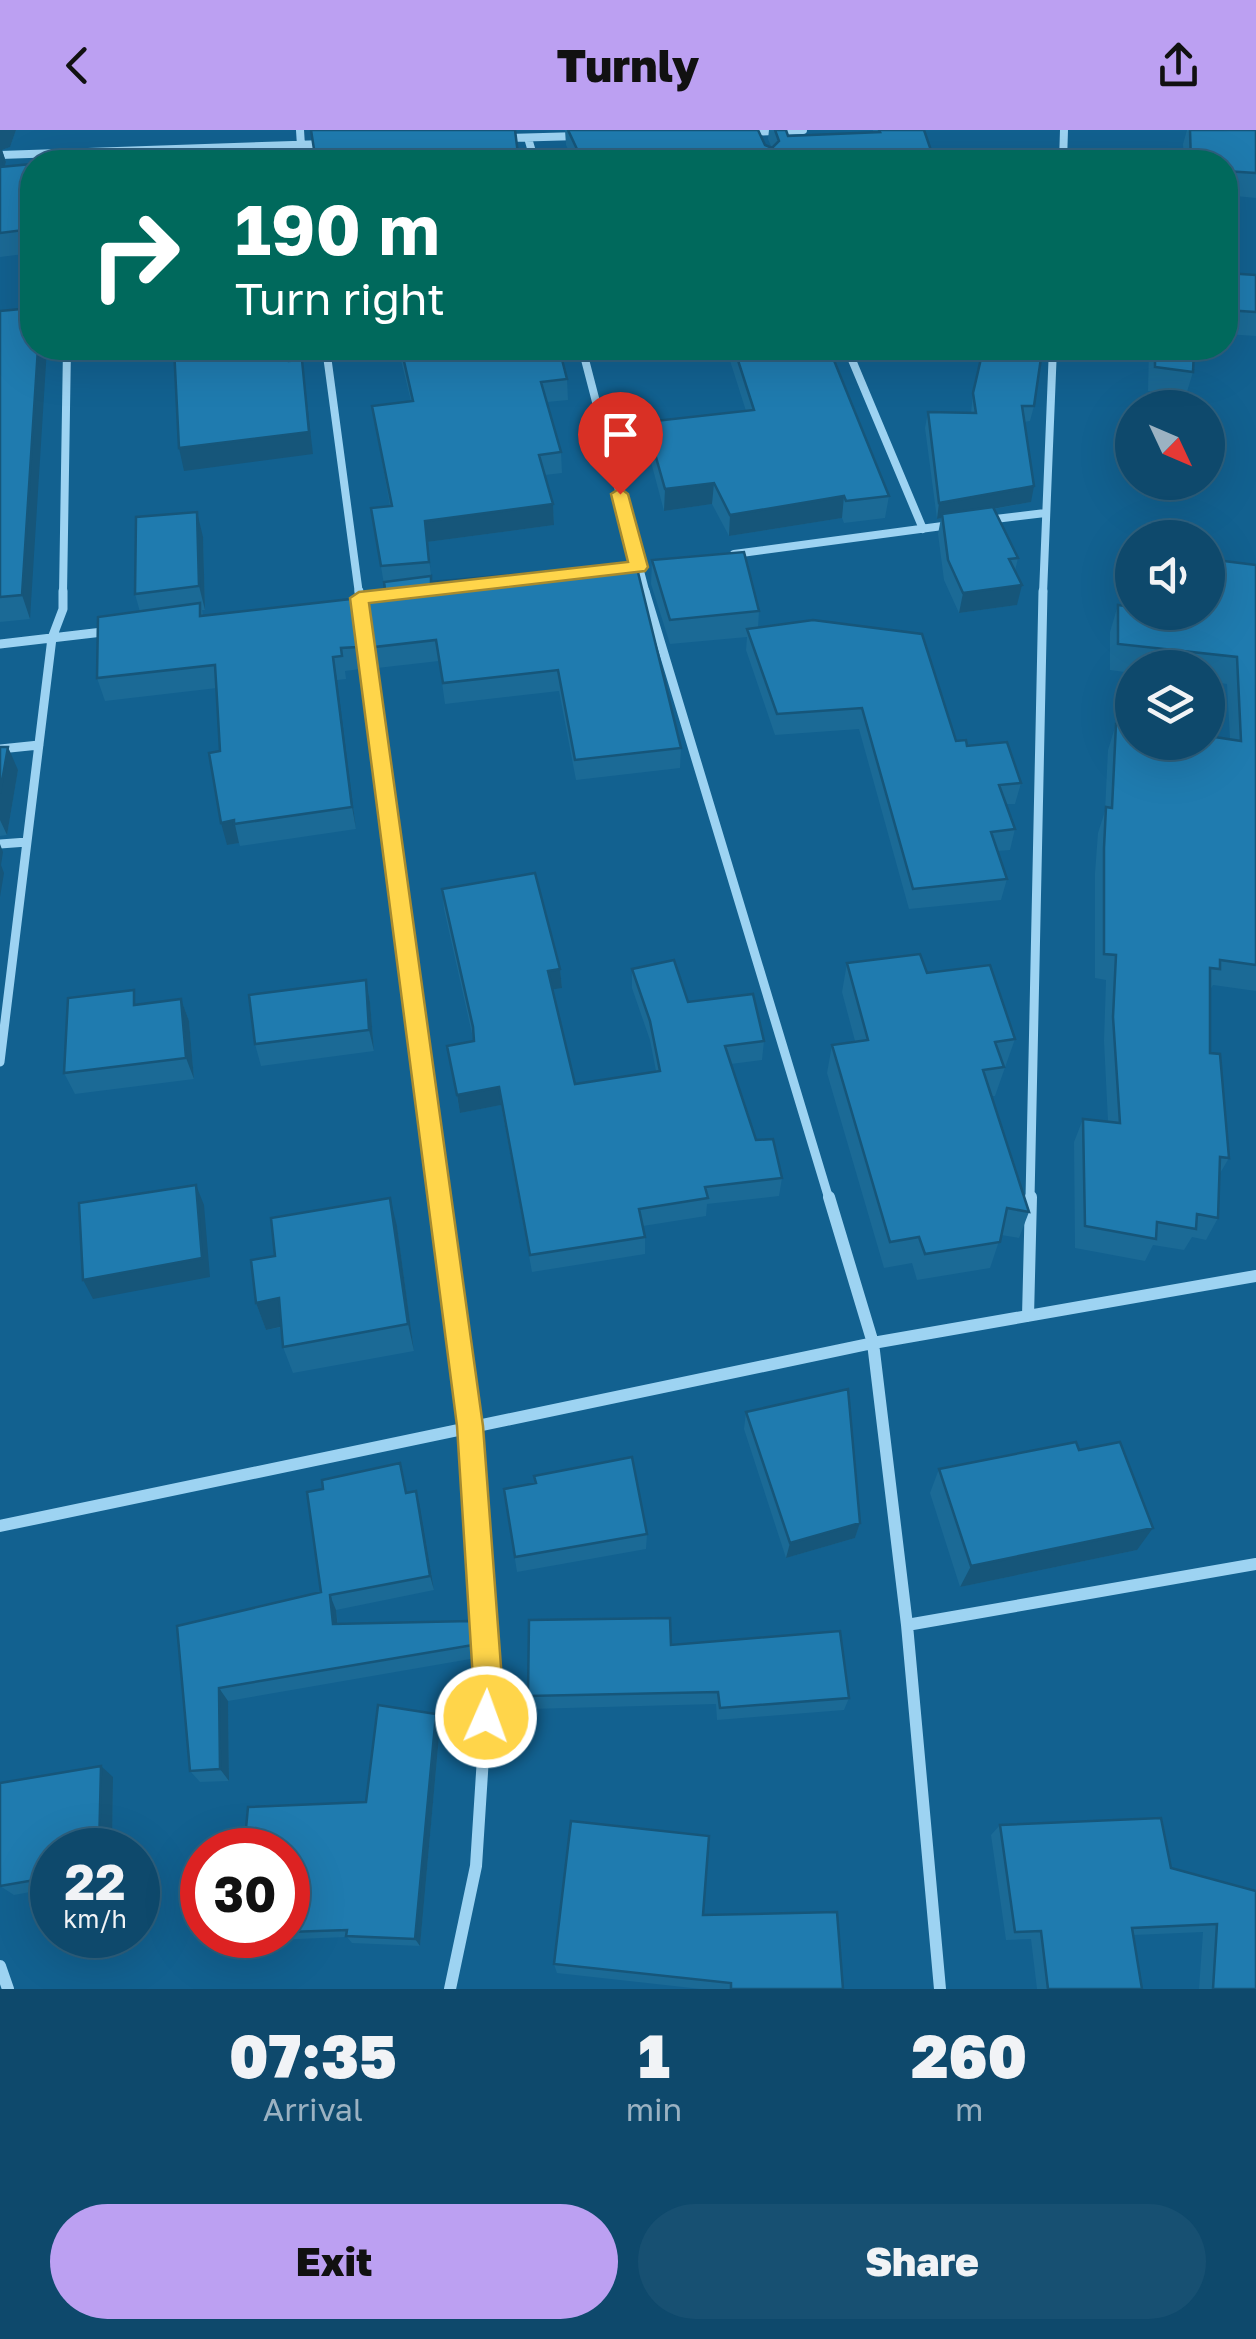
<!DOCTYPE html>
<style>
body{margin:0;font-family:"Golos Text",sans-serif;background:#175072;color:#f1f3f6;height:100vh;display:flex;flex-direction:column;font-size:38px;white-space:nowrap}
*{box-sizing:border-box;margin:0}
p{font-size:32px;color:#9bb2c2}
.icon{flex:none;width:55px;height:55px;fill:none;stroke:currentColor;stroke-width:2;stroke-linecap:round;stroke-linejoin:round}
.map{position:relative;height:1859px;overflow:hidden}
.panel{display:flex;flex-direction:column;background:#0e496c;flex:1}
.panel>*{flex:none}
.hud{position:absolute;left:20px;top:20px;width:1218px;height:210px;border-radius:40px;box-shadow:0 10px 40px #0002,0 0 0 2px #2e617f;background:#00695c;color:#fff;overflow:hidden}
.needle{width:65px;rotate:134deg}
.controls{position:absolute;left:1115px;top:260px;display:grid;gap:20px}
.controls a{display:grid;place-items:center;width:110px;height:110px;border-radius:50%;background:#0e496c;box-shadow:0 10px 40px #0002,0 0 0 2px #2e617f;font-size:50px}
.speed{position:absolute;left:30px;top:1698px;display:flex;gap:20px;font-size:50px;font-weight:700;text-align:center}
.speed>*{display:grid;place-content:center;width:130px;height:130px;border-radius:50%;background:#0e496c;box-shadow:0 10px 40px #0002,0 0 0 2px #2e617f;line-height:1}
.speed small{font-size:25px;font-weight:400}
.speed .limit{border:15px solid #d22;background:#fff;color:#111}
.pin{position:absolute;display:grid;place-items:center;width:85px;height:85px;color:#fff;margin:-102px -42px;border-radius:50% 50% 50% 0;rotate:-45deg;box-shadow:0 0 10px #0007}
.pin .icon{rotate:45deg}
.me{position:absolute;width:110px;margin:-55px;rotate:2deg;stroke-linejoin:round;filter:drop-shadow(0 0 8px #0008)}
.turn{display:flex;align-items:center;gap:35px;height:210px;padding:0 50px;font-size:45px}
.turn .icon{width:130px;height:130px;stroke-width:2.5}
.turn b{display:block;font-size:70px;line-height:85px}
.eta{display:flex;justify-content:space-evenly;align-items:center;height:170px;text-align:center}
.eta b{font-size:60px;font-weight:800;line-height:70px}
.action{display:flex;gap:20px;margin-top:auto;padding:20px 50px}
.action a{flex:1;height:115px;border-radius:60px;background:#bca0f2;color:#111;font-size:40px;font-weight:800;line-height:115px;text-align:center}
.action a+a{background:#175072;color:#f1f3f6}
header{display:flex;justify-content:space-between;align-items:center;height:130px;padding:0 50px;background:#bca0f2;color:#111;font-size:45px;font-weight:800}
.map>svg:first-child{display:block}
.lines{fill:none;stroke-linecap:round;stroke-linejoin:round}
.street-far2{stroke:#9dd3f2;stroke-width:8}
.street-far1{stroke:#9dd3f2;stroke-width:9}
.street{stroke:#9dd3f2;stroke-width:12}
.wall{fill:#1b6a96}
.shaded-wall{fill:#16567a}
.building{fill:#1f7baf;stroke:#16567a;stroke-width:2.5}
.route{fill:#ffd54a;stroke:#a68a30;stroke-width:2.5}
</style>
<header><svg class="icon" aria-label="back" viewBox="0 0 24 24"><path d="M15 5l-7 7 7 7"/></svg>Turnly<svg class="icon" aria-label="share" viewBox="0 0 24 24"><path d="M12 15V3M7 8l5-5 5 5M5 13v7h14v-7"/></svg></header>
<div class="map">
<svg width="1256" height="1859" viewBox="0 0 1256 1859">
<rect width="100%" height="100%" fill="#126190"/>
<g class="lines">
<path class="street-far2" d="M300,0L302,32
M746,2L803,0
M506,8L579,6
M528,8L535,32
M0,25L324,14
M1063,32L1064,0
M326,218L359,464
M582,218L646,464
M847,218L923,399
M987,390L1045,383
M734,424L950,395
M63,464L67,218
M1043,464L1053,218"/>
<path class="street-far1" d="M359,461L440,1069
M645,461L829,1069
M356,469L399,464
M0,514L111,501
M0,619L39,615
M0,714L27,712
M0,932L52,508L63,479V461
M1030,1069L1043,461"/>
<path class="street" d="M439,1067L470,1296L488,1550L476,1736L450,1859
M829,1067L873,1213L907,1495L940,1859
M1028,1186L1031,1067
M0,1396L873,1213L1256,1146
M907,1495L1256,1434
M0,1836L8,1859"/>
</g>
<path class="wall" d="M0,0H16L10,17L2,20L6,32L4,36L32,34V123L0,127Z
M565,0H758L765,15L772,18L768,9L769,0H774L788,6L873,3V0H924L935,32H574L566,15Z
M1187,0H1256V68L1225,65V32H1184L1183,14Z
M1225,143L1256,145V206L1225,204Z
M32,178L30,489L0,492V181Z
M398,218H559L567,249L568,270L547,272L561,322L562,343L545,345L553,374L554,395L427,412L432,452L681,618L680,638L576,650L559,561L445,574L439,531L377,538L368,469L386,466L371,378L390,376L372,276L411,271Z
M726,218H839L838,230H834L889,366L885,388L844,393L842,388L729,406L712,374L664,381L646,313V292L746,281Z
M1149,218H1194L1193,242L1186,265L1148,261Z
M973,263L1034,276L1030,291L1024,292L1031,372L994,379L1018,428L1015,441L1017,475L959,483L944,450L938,404L941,388L937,389L925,298L928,282L971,283Z
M203,407L205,480H202L203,486L351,469L361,539L345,541L346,549L337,550L356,699L240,716L239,713L227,715L217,558L105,571L97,548L140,482L135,464Z
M652,430L759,481L758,498L967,616L1021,653L1015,674H1006L1015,699L1010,720L997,721L1007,749L1001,770L909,779L859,599L775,605L746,520L747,507L670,514L651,454Z
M1256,435V861L1213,855L1210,860V923L1229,1028L1219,1045L1218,1088L1206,1110L1192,1107L1184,1120L1153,1115L1145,1131L1075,1118L1074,1012L1083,989L1108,991L1104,911L1106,850L1095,848V743L1098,703L1105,681L1108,620L1116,594L1230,609L1227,554L1208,551V538H1132V543L1110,540V502L1118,475L1132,482H1208Z
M0,617L18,640L7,705L0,706Z
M442,759L560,839L562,858L552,859L575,954L656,941L650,910L632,858V839L688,872L764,911L762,930L731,934L756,1010L782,1048L779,1066L707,1074L706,1086L643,1096L645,1107V1124L532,1142L501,975L460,983L447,916L474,911L473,908L444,779Z
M847,833L927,843L1015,909L995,966H991L1029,1082L1019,1108L1001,1105L990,1138L917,1150L912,1133L884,1138L827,943L832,915L855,911L842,862Z
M366,850L370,872L374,921L261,936L255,914Z
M181,869L189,891L194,949L75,964L64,943L140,874Z
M397,1096L414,1221L293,1243L283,1217L282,1197L266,1200L256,1173Z
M746,1282L860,1393L855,1408L786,1428L744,1299Z
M1079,1320L1137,1420L960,1457L930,1363L939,1339Z
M400,1333L407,1363L420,1377L434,1460L336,1480L338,1494L475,1505L476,1528L228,1571L229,1651L200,1652L190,1641L177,1496L321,1462L323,1359Z
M504,1359L647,1404L646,1419L517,1442Z
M671,1515L849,1568L844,1580L717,1590L716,1574L530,1579L528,1566Z
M440,1595L420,1816L352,1813L347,1807L246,1811L238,1805H288V1720L366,1672Z
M113,1647L112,1720H52V1758L14,1765L0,1756V1653Z
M1000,1695L1256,1761V1859H1199L1203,1802L1134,1805L1142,1859H1037L1031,1809L1006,1810L991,1705Z
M554,1834L843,1859H701L557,1843Z"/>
<path class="shaded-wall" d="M0,0H16L10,17L2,20L6,32L0,50Z
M38,218H47L30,489L22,465Z
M302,230L313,324L184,341L179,318Z
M714,353L712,374L664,381L665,359Z
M1034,356L1031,372L943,388L942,384L941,388L937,389L939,373Z
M844,366L842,388L729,406L730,385Z
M553,374L554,395L427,412L432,452L425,391Z
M197,382L203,407L205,480L199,456Z
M1022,455L1017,475L959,483L963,463Z
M333,527L337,550L356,699L352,677Z
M8,617L18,640L7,705L0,690V663Z
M234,690L239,713L227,715L221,693Z
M0,714L3,722L1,735L4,743L0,767Z
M560,839L562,858L549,860L548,841Z
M366,850L370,872L374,921L369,900Z
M181,869L189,891L194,949L186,928Z
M499,957L501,975L460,983L457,965Z
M196,1055L204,1075L210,1147L93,1169L83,1150Z
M390,1068L397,1096L414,1221L408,1194Z
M279,1168L289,1195L266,1200L256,1173Z
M416,1361L420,1377L434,1460L430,1446Z
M860,1393L855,1408L786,1428L790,1413Z
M1153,1398L1137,1420L960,1457L971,1436Z
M330,1465L336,1480L339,1508L333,1494Z
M471,1491L475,1505L476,1528L473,1515Z
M219,1558L228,1571L229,1651L220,1639Z
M436,1584L440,1595L420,1816L415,1809Z
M101,1636L113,1647L112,1720H99Z"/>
<path class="building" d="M311,0H515L519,32H316Z
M568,0H758L765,15L772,18L779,11L775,0H786L788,6L880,2L879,0H924L935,32H583Z
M1190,0H1256V43L1225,41V32H1191Z
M0,29H2L1,37L32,34V99L0,103Z
M1225,143L1256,145V182L1225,180Z
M32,178L30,191H32V218H38L22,465L0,467V181Z
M174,218H288L289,231L302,230L309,302L179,318Z
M401,218H559L567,249L541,252L561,322L539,325L553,374L425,391L429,432L381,436L371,378L392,376L372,276L413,271Z
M734,218H829L889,366L846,371L844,366L730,385L714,353L665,359L646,292L754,280Z
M1155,218H1194L1193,242L1155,237Z
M983,220L1041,228L1034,276H1022L1034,356L939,373L928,282L976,283L973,263Z
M993,377L1018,428L1009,429L1022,455L963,463L948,430L942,384Z
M197,382L199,456L135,464L136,387Z
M744,422L759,481L670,490L652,430Z
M1208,429L1256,435V835L1220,830V839L1210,838V923L1220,924L1229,1028L1220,1027L1218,1088L1197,1084L1196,1099L1157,1092L1156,1109L1085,1096L1083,989L1120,993L1113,887L1116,825L1104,824V718L1106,677L1112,678L1116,594L1132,597V612H1208V606L1241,611L1237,527L1118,514V475L1132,477V482H1208Z
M636,434L681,618L575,630L558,540L443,553L436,510L374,517L368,469L386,466L384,452L431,446V452Z
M351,469L357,517L341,518L342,526L333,527L352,677L234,694V690L221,693L209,623L220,621L215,535L97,548L98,487L200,473V486Z
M813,490L922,504L956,611L966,610L967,616L1007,612L1021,653L999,655L1015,699L991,702L1007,749L913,759L862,578L777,584L747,499Z
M0,617H8L0,663Z
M535,743L560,839L548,841L575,954L660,941L650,891L632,839L674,830L688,872L753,864L764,911L725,916L756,1010L773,1009L782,1048L705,1057L708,1068L639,1079L645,1107L530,1125L499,957L457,965L447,916L474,911L473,897L442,759Z
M920,824L927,843L990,835L1015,909L995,912L1004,937L983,940L1029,1082L1007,1078L1000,1112L925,1124L919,1107L890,1112L832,915L868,910L847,833Z
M366,850L369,900L255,914L249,865Z
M134,860V875L181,869L186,928L64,943L68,868Z
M196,1055L202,1128L83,1150L79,1073Z
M390,1068L408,1194L283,1217L279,1168L256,1173L251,1130L275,1126L271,1088Z
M848,1259L860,1393L790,1413L746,1282Z
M1076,1312L1079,1320L1120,1312L1153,1398L971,1436L939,1339Z
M632,1327L647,1404L515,1427L504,1359L536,1353L534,1346Z
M400,1333L406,1363L416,1361L430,1446L330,1465L333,1494L471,1491L473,1515L219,1558L220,1639L190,1641L177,1496L321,1462L307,1362L323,1359L322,1350Z
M670,1488L671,1515L840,1501L849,1568L720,1578L718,1562L528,1566L529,1490Z
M378,1575L436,1584L415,1809L346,1806L347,1800L288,1802V1720H244L248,1677L366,1672Z
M101,1636L99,1720H52V1747L0,1756V1653Z
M1161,1688L1171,1738L1256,1761V1859H1213L1217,1794L1132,1798L1142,1859H1048L1041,1801L1015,1802L1000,1695Z
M571,1691L709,1706L703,1785L837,1782L843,1859H731V1853L554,1834Z"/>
<path class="route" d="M620,358L628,364L648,437L645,441L369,473L483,1296L502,1550L496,1597L486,1602L475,1597L471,1587L473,1550L457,1296L350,468L359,462L628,432L611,364Z"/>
</svg>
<div class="controls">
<a><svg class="needle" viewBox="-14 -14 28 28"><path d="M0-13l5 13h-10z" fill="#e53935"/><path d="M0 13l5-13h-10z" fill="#9bb2c2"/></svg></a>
<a><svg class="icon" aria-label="sound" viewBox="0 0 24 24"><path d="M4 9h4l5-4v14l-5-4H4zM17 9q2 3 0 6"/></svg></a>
<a><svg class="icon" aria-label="layers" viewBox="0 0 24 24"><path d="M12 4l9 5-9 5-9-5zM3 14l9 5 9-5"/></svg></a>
</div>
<div class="speed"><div>22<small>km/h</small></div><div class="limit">30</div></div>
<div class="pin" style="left:620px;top:364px;background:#d93025"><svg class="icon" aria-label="arrive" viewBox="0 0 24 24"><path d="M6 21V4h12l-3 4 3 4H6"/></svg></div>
<svg class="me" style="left:486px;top:1587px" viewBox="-20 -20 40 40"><circle r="17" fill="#ffd54a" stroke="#fff" stroke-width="3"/><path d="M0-11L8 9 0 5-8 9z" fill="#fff"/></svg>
<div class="hud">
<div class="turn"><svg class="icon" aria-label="right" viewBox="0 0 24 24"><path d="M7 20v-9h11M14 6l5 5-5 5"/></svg><div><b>190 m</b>Turn right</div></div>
</div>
</div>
<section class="panel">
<div class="eta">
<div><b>07:35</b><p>Arrival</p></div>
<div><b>1</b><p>min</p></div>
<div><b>260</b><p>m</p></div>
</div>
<div class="action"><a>Exit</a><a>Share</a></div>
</section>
